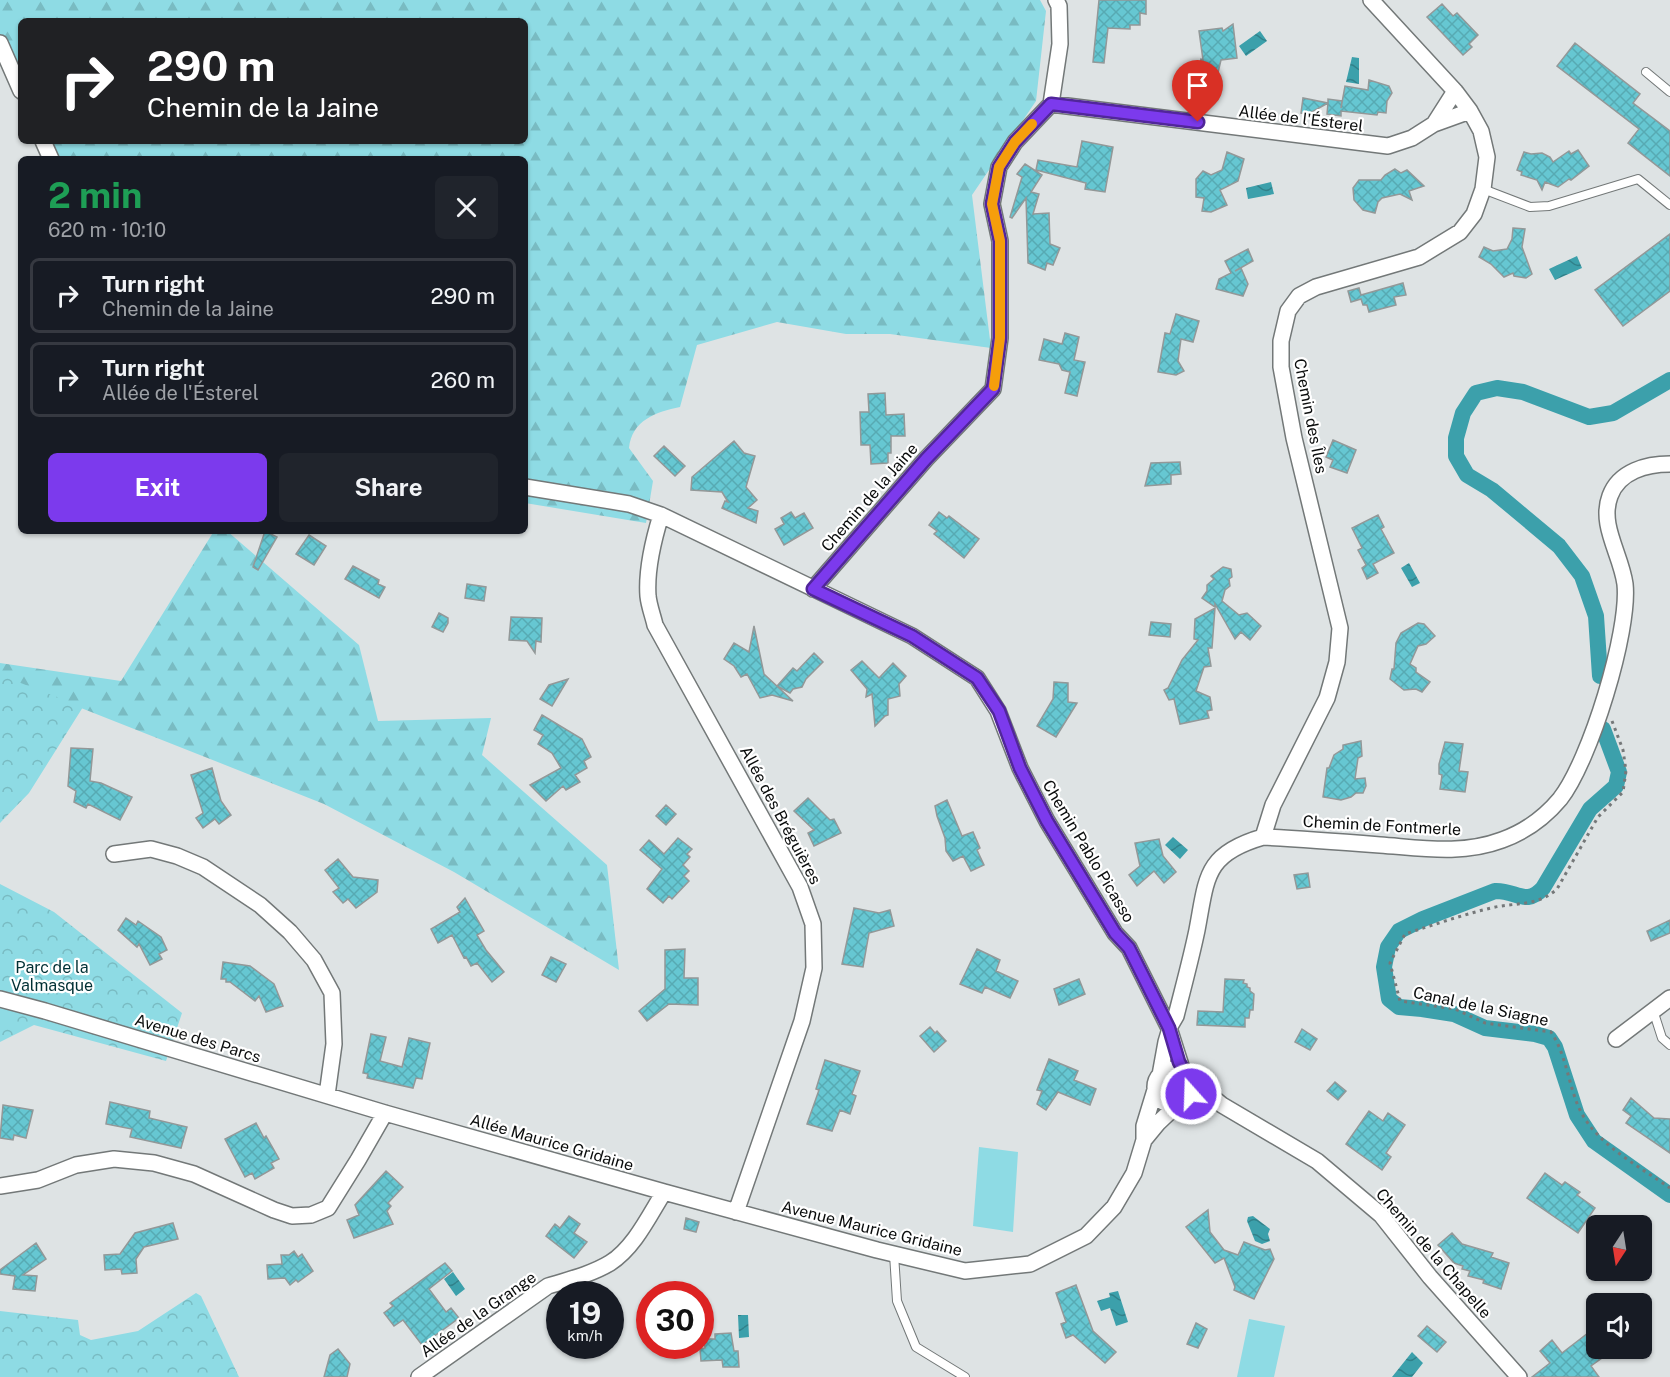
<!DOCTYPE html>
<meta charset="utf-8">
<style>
body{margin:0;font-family:"Public Sans",sans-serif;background:#20242c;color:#f1f3f6;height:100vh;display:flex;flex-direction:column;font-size:22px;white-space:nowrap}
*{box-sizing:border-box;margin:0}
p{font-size:20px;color:#9ea1a6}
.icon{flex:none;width:33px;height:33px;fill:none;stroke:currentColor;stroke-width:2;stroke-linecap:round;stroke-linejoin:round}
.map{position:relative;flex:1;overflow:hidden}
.details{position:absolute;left:18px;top:156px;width:510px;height:378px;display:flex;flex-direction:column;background:#171b24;border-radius:9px;box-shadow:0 2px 4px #0004}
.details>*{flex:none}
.hud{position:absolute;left:18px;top:18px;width:510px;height:126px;border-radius:9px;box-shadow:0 2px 4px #0004;background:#202124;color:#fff;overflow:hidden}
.needle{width:39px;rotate:192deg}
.tools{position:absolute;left:1586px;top:1215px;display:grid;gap:12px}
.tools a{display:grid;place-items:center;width:66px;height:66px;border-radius:9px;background:#171b24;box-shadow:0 2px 4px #0004;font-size:30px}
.speed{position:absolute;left:546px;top:1281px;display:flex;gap:12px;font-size:30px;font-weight:700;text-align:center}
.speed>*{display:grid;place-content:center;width:78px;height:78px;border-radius:50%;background:#171b24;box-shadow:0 2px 4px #0004;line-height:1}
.speed small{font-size:15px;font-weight:400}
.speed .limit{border:9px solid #d22;background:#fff;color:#111}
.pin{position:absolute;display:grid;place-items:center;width:51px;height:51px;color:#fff;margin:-62px -26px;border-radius:50% 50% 50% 0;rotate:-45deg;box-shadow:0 0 6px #0007}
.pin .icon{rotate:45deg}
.me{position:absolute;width:66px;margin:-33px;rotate:340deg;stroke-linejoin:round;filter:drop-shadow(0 0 4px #0008)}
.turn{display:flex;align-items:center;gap:21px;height:126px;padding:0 30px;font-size:27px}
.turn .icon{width:78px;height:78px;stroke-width:2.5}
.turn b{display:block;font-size:42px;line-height:51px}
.round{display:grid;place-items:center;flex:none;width:63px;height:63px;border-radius:9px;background:#20242c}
.summary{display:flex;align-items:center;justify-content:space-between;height:102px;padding:0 30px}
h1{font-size:36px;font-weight:700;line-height:45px;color:#1e9e55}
.cta{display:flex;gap:12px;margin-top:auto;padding:12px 30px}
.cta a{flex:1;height:69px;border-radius:9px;background:#7c3aed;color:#fff;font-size:24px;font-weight:700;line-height:69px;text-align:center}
.cta a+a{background:#20242c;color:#f1f3f6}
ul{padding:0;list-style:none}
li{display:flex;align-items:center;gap:18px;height:75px;margin:0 12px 9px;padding:0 18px;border:3px solid #363941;border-radius:9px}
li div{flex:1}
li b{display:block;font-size:22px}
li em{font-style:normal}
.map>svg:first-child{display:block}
.forest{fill:url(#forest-firs)}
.park{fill:url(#park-crowns)}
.pitch{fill:#8edbe4}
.water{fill:url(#water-waves)}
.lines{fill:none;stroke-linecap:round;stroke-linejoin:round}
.canal{stroke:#3ca0ab;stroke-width:16}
.building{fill:url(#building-cross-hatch);stroke:#939898;stroke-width:1.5}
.lane-casing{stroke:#737878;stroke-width:10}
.street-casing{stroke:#737878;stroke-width:18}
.path{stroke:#757879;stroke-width:3;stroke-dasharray:3 4.5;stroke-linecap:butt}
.lane{stroke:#fff;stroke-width:8}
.street{stroke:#fff;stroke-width:15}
.route-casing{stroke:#51269a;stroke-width:15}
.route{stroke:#7c3aed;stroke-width:10}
.slow{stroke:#f59e0b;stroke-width:10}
.labels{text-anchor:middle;stroke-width:4.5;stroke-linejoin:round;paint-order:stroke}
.street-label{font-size:16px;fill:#0a0c0c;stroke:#fff}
.park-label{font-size:16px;fill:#003035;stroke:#fff}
</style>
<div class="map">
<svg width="1670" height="1377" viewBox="0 0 1670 1377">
<defs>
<pattern id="forest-firs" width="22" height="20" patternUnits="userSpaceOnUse" patternTransform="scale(1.5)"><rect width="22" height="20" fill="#8edbe4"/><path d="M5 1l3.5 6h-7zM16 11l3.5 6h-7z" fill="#79bbc2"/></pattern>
<pattern id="park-crowns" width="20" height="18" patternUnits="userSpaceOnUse" patternTransform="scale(1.5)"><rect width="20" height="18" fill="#8edbe4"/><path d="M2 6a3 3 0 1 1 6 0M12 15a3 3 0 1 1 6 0" fill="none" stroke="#79bbc2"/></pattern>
<pattern id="water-waves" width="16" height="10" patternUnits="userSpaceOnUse" patternTransform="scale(1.5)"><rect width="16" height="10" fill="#3ca0ab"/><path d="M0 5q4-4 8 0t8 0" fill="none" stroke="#31818a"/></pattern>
<pattern id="building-cross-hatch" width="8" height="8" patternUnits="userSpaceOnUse" patternTransform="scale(1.5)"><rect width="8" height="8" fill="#66c7d2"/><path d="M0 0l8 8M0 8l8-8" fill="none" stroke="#57aab3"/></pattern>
</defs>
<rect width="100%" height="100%" fill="#dee3e4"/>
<path class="forest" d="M0,0H1040L1046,11L1036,101L972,195L991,348L890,334H846L777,322L697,345L680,407C656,412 632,420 629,448L653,481L646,523L525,503V159H43L36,141H525V21H21V104L0,57Z
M214,531H227L359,645L378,721L491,718L482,755L607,865L619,970L454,872L324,804L81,708L0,818V663L121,681Z"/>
<path class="park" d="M0,675L83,707L29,793L0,823Z
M0,884L54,912L182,1013L166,1061L34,1025L0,1042Z
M196,1293L201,1296L239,1377H0V1311L78,1320L80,1335L91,1340L138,1331Z"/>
<path class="pitch" d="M979,1147L1018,1152L1013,1232L973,1226Z
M1249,1319L1285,1326L1274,1377H1237Z"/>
<path class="water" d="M1260,31L1267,41L1246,56L1239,46Z
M1352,57L1359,58V84L1346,82Z
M1271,182L1274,194L1248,199L1246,188Z
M1577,256L1582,268L1555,280L1549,269Z
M1409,563L1420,583L1412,587L1401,568Z
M1173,837L1188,850L1180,859L1165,845Z
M1253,1216L1270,1229L1268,1234L1270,1241L1262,1244L1255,1241L1247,1221L1248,1217Z
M453,1272L465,1289L456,1296L444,1279Z
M1118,1291L1128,1322L1116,1326L1110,1308L1101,1311L1097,1301L1110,1297L1109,1293Z
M748,1315L749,1337L739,1338L738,1315Z
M1412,1352L1423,1363L1412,1377H1392Z"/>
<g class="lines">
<path class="canal" d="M1600,676L1596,616L1582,576L1559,546L1492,490L1467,475L1456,456V438L1463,413L1476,393L1497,388L1523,392L1589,417L1613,413L1670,380
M1603,729L1619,772L1616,786L1590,809L1543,888C1526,907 1516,890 1495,891L1423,919L1399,931L1388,947L1384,967L1389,999L1399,1007L1422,1009L1454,1014L1485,1028L1535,1034L1549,1038L1555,1047L1577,1115L1594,1141L1670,1195"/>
</g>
<path class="building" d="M1099,0H1146V14L1140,13V25H1130V29L1108,28L1104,63L1093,62Z
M1442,4L1453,16L1457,13L1478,35L1469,44L1472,47L1463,55L1427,17Z
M1233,24L1237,58L1221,60L1215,85L1204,82L1205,75L1198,73L1201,59L1203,60L1199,31L1222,28L1223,31Z
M1575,43L1640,94L1633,103L1670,131V176L1628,143L1639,129L1557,66Z
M1369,80L1389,86L1392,93L1387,101L1386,113L1378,112L1377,115L1341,111V116L1327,114L1328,103L1308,114L1301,113L1303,98L1328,103V99L1342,101L1341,108L1345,86L1368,90Z
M1082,141L1113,147L1105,192L1085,189L1086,183L1036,170L1038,160L1077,167Z
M1578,150L1589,166L1571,180L1569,179L1558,187L1545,182L1542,190L1537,180L1521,175L1522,172L1517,170L1524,152L1531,154L1542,153L1550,157L1553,162L1569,151L1571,154Z
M1227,152L1244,159L1238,181L1220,190L1227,205L1211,212L1202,211L1204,198L1196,197V179L1203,171L1211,175L1222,170Z
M1025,164L1042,175L1031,192L1039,194L1033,214L1049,213L1050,244L1060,248L1053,265L1047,263L1045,270L1028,263L1026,198L1012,218L1010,217L1022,177L1017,174Z
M1395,169L1401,173L1407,170L1424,186L1409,191L1412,200L1400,194L1382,198L1378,202L1375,213L1363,210L1354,200L1353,188L1359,180H1381L1385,175Z
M1513,228L1525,229L1522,247L1532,274L1526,278L1514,276L1513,273L1504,277L1491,264L1479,257L1484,247L1493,251L1507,249L1512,239Z
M1670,234V291L1623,326L1595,290Z
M1248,249L1253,261L1235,271L1241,268L1248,284L1243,296L1216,289L1219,279L1231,273L1225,261Z
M1403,283L1406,295L1394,297L1396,305L1369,312L1367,305H1363L1361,299L1351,302L1348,291L1359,288L1361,295Z
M1176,314L1199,321L1193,342L1181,339L1178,361L1184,371L1176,375L1158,372L1165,333L1170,334Z
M1065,333L1079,337L1074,360L1085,362L1077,396L1065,393L1070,372L1062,370L1059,364L1039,360L1044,339L1062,344Z
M885,393L886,415L904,414L905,436H891V453H888V463L871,464L870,445H861L860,412H869L868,394Z
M1333,440L1356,450L1347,473L1330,467L1333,460L1326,457Z
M734,441L744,453L755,456L746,487L757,500L748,508L758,511L756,523L722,508L725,501L728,502L722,492L691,490L692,477Z
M664,446L685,466L675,476L654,456Z
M1180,462L1181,474L1171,475V484L1145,486L1151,463Z
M791,512L795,518L804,513L813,528L784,545L775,529L784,524L781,518Z
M939,512L947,518L949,516L979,539L964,558L934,534L937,531L929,525Z
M1378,515L1384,527L1381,529L1394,553L1373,564L1378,573L1367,579L1362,568L1366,565L1358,550L1362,548L1352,528Z
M265,531L277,537L258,570L253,567Z
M309,535L326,546L314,565L296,554Z
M353,566L379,580L378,584L385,587L379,598L345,579Z
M1223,567L1231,569L1232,577L1229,579L1230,586L1225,590L1222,601L1239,615L1247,613L1261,626L1250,640L1241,632L1235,639L1215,604V607L1202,598L1207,591V585L1214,579L1211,576Z
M467,584L486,587L484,601L465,598Z
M1215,608L1212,648H1208L1211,666L1204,667L1196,691L1210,697L1212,710L1207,711L1209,718L1180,724L1174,699L1169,700L1164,690L1168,688L1182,660L1198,640L1194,639L1195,619Z
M439,613L448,618V623L443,632L432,627Z
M511,617L542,618L541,642L536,641L535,653L527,641L509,640Z
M1151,622L1171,624L1170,637L1149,635Z
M1418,623L1424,624L1435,636L1426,644L1418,646L1410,664L1416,668V672L1430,682L1422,692L1416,689L1404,690L1390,679L1392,669H1394L1396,643L1401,633Z
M754,626L764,674L793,701L772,695L760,698L747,674L741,677L734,666L724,659L734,643L749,652Z
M814,653L823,662L806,679L802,687L793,689L790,693L777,686L793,668L797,671Z
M862,661L879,678L893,663L906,676L899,684L900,696L888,699V715L885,716L875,726L872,694L866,697L867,689L851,670Z
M568,679L552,706L540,699L549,685Z
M1054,682L1068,683V702L1077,703L1056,737L1037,726L1053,699Z
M542,715L582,739L591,757L584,761L587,768L575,775L580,782L566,790L563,786L546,801L530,785L561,768L552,753L538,744L543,735L534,730Z
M1361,741L1362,756L1358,758L1355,779L1365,778L1366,786L1363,793H1356L1351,797L1341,800L1323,797L1327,768H1329L1334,755L1343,749V745Z
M1445,742L1463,744L1459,771L1468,772L1465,792L1440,789L1442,775L1439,774V764Z
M71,748L93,749L90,781L101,783L132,797L120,820L88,804L86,808L74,802L76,791L68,786Z
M212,768L221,801L231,815L219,824L215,819L203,828L196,818L203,813L191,775Z
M808,798L830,820L834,819L841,833L814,846L808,833L814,830L794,811Z
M947,800L962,836L973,832L980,848L977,850L984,865L971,871L963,856L953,861L946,851L945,838L937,816L935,806Z
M666,805L676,814L666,825L656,816Z
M678,838L692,849L687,854L690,857L683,865L689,871L684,876L689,881L672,899L669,896L663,903L647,889L662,869L640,850L649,840L664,854Z
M1159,839L1163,856L1176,872L1164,883L1154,871L1137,886L1129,875L1140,866L1135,843Z
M338,859L353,877L378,880L377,892L356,908L348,899L343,903L333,892L339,888L325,870Z
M1308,873L1310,887L1297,889L1294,875Z
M465,898L484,931L477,935L486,950L504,972L492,982L477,963L471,966L466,957L464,958L452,935L438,943L431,929L460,912L457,907Z
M854,908L879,913L890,910L894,926L869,933L863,967L842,964Z
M126,918L136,925L138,921L161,937L167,950L159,954L162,959L150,965L139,944L137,947L118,930Z
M1670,920V933L1651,941L1647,931Z
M685,949L684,978H698V1005L669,1004L647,1021L639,1011L665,989V950Z
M977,949L1000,960L996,971L1018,981L1010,998L985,987L982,993L960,984Z
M551,957L566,964L556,982L542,975Z
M223,962L250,966L274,984L283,1006L266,1012L259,996L255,1001L230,982H226V979H221Z
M1079,979L1085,994L1059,1005L1054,989Z
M1225,979L1244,980L1243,983L1247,984V987L1250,988V991L1254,994L1253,1010H1250L1249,1018H1245V1027L1197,1025L1198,1011L1223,1012Z
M930,1027L935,1033L937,1031L946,1041L934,1052L920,1036Z
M1302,1029L1317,1039L1310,1050L1295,1042Z
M371,1034L386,1037L380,1061L402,1067L409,1038L430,1043L422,1079L416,1078L413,1088L367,1078L368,1074L363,1073Z
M1049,1059L1078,1071L1074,1080L1096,1089L1090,1105L1058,1092L1046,1110L1037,1104L1042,1091L1037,1090Z
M825,1060L860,1071L852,1094L856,1096L850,1114L840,1110L832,1131L807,1124L819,1090L816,1089Z
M1335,1082L1346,1091L1338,1100L1327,1091Z
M1631,1098L1654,1118L1670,1119V1153L1626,1123L1631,1116L1623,1110Z
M110,1102L150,1111L149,1118L187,1127L181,1148L130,1137L132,1129L106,1124Z
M3,1105L33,1110L26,1138L14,1135L13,1140L0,1138Z
M1369,1111L1383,1121L1388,1113L1405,1125L1386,1153L1391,1157L1382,1170L1346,1144Z
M256,1123L264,1138L266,1136L279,1159L271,1163L274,1168L255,1179L252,1173L245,1177L225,1139Z
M386,1171L403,1187L388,1203L391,1206L387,1211L393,1224L354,1238L347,1220L359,1215L355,1205Z
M1545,1173L1562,1185L1565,1182L1580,1192L1577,1195L1595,1208L1578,1233L1527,1198Z
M1208,1210L1210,1232L1224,1250L1238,1255L1244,1242L1265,1250L1270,1249L1274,1259L1254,1299L1234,1290L1235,1287L1224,1258L1215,1263L1186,1227Z
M569,1216L580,1224L574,1233L587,1242L574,1258L546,1236L555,1224L560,1228Z
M686,1218L699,1222L696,1232L684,1229Z
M173,1223L178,1239L144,1247L136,1259L137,1273L122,1274L121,1269L105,1270L104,1255L120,1254L135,1233Z
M1452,1233L1462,1244L1493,1253L1491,1257L1509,1263L1501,1289L1483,1283L1484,1280L1468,1276L1470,1271L1462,1269L1463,1266L1454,1263L1438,1245Z
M36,1243L46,1259L23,1275L37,1276L35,1291L13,1289L15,1276L0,1274V1270Z
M294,1251L298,1257L302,1254L313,1271L298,1282L296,1280L290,1285L285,1278L268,1279L267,1265L282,1264L281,1255H289Z
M445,1263L452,1271L429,1289L446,1312L451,1308L459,1318L422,1345L403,1320L394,1326L384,1313L393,1306L390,1303Z
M1076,1285L1093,1331L1116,1352L1105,1363L1073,1335L1066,1338L1061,1324L1066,1322L1056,1293Z
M1196,1323L1207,1329L1198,1348L1187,1344Z
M1427,1326L1446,1342L1437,1352L1418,1336Z
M731,1333L734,1351H738L739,1367H723L722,1360L701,1361L700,1349L705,1348L704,1339H715V1334Z
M1588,1333L1596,1343V1348H1600L1606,1355L1591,1366L1599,1377H1532L1550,1363L1540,1351L1552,1340L1562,1353Z
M338,1349L350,1364L347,1377H324L330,1355Z"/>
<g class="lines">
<g class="lane-casing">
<path id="lane" d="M1646,72L1670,92
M1483,189L1530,207L1549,206L1638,179L1670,205
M1653,1010L1662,1038L1670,1045
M894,1254L897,1301L916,1347L965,1377"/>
</g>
<g class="street-casing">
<path id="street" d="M0,43L21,91
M1051,104L1388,146L1412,138L1434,124L1470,111
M1434,124L1455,91
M43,141L51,159
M525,487L629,504L661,515L912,636L977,678L998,711L1020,768L1047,821L1115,933L1129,948L1169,1028L1183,1072
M661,515C653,541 646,569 648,596C649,606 653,616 655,625L800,887L813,924L814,968L802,1021L736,1212
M813,589L926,459L993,389L1000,338V241L992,204L999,167L1015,142L1051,104L1060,44L1059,6L1056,0
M1263,837L1273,805L1327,698L1337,662L1340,628L1294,438L1281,367V341L1288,311L1299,296L1316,287L1419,257L1460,232L1474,214L1483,189L1487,157L1481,131L1470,111L1455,91L1371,0
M114,854L151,849L177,856L203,867L260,905L290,932L314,960L332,993L334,1044L327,1095
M0,999L45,1011L385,1113L664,1192L877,1250L965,1271L1030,1264L1086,1236L1114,1207L1134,1173L1144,1140V1126L1155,1090
M1169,1028L1176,1016C1183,988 1191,959 1197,930C1207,878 1204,854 1263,837C1302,839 1341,842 1380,845C1422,848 1462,855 1502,840C1524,832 1545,817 1560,799C1590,761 1630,631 1625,584C1621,554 1599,525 1610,496C1619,471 1647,464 1670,464
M1616,1039L1670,998
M1155 1087a18 18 0 1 1 36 0a18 18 0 1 1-36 0Z
M1160,1075L1166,1042L1169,1032
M1189,1078L1222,1105L1317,1161L1381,1215L1430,1277L1519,1377
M1144,1140L1158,1123L1177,1105
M0,1186L38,1180L76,1165L114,1159L154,1163L194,1174L274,1210L292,1216L311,1215L328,1208L358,1160L385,1113
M419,1377L548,1286C568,1280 592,1274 610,1263C634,1248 649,1216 664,1192"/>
</g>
<path class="path" d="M1612,721L1623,750L1626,771L1623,792L1598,817L1557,889C1537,907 1515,902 1491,908C1462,915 1433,925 1405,934L1390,963L1400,1001L1455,1009L1485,1023L1551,1032C1567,1056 1568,1085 1580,1110C1596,1144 1640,1167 1670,1188"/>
<use href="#lane" class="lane"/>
<use href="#street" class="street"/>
</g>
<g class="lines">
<g class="route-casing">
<path id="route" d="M1191,1094V1083L1179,1062L1169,1028L1129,948L1115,933L1047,821L1020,768L999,711L977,678L912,636L813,589L926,459L993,389L1000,338V241L992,204L999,167L1015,142L1051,104L1198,122"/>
</g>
<use href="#route" class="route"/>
<path class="slow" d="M994,386L1000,338V241L992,204L999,167L1015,142L1032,124"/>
</g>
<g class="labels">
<g class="street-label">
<text transform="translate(1301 118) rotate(7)" y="6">Allée de l'Ésterel</text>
<text transform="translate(1311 416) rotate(79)" y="6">Chemin des Îles</text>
<text transform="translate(869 497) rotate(-49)" y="6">Chemin de la Jaine</text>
<text transform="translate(781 815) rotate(62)" y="6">Allée des Bréguières</text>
<text transform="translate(1382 825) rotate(3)" y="6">Chemin de Fontmerle</text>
<text transform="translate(1089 851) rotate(59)" y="6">Chemin Pablo Picasso</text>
<text transform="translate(1481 1006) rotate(12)" y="6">Canal de la Siagne</text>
<text transform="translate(198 1038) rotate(17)" y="6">Avenue des Parcs</text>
<text transform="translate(552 1142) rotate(16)" y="6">Allée Maurice Gridaine</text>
<text transform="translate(872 1228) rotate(14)" y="6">Avenue Maurice Gridaine</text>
<text transform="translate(1434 1253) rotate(49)" y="6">Chemin de la Chapelle</text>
<text transform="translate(478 1314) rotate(-35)" y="6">Allée de la Grange</text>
</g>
<g class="park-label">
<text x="52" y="973">Parc de la<tspan x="52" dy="18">Valmasque</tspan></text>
</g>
</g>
</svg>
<div class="tools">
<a><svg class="needle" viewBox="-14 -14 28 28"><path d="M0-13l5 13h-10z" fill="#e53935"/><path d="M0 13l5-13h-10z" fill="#9ea1a6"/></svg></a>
<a><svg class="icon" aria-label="sound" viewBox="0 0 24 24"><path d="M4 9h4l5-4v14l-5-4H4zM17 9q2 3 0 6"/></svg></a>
</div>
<div class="speed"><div>19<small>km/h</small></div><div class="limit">30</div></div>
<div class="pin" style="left:1198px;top:122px;background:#d93025"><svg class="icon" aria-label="arrive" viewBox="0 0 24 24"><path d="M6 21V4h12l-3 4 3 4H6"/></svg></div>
<svg class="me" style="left:1191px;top:1094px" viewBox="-20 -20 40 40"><circle r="17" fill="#7c3aed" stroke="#fff" stroke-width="3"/><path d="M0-11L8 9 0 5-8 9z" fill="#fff"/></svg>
<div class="hud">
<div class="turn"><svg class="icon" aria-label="right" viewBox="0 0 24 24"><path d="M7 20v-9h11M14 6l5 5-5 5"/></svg><div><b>290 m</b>Chemin de la Jaine</div></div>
</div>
<section class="details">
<div class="summary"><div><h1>2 min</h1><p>620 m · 10:10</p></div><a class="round"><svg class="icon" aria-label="close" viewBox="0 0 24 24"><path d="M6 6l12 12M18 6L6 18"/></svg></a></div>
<ul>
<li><svg class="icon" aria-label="right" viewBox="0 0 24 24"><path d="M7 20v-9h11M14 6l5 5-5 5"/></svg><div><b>Turn right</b><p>Chemin de la Jaine</p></div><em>290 m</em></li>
<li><svg class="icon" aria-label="right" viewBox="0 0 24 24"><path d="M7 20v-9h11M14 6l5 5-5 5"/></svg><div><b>Turn right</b><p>Allée de l'Ésterel</p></div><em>260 m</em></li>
</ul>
<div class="cta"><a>Exit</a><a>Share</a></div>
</section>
</div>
